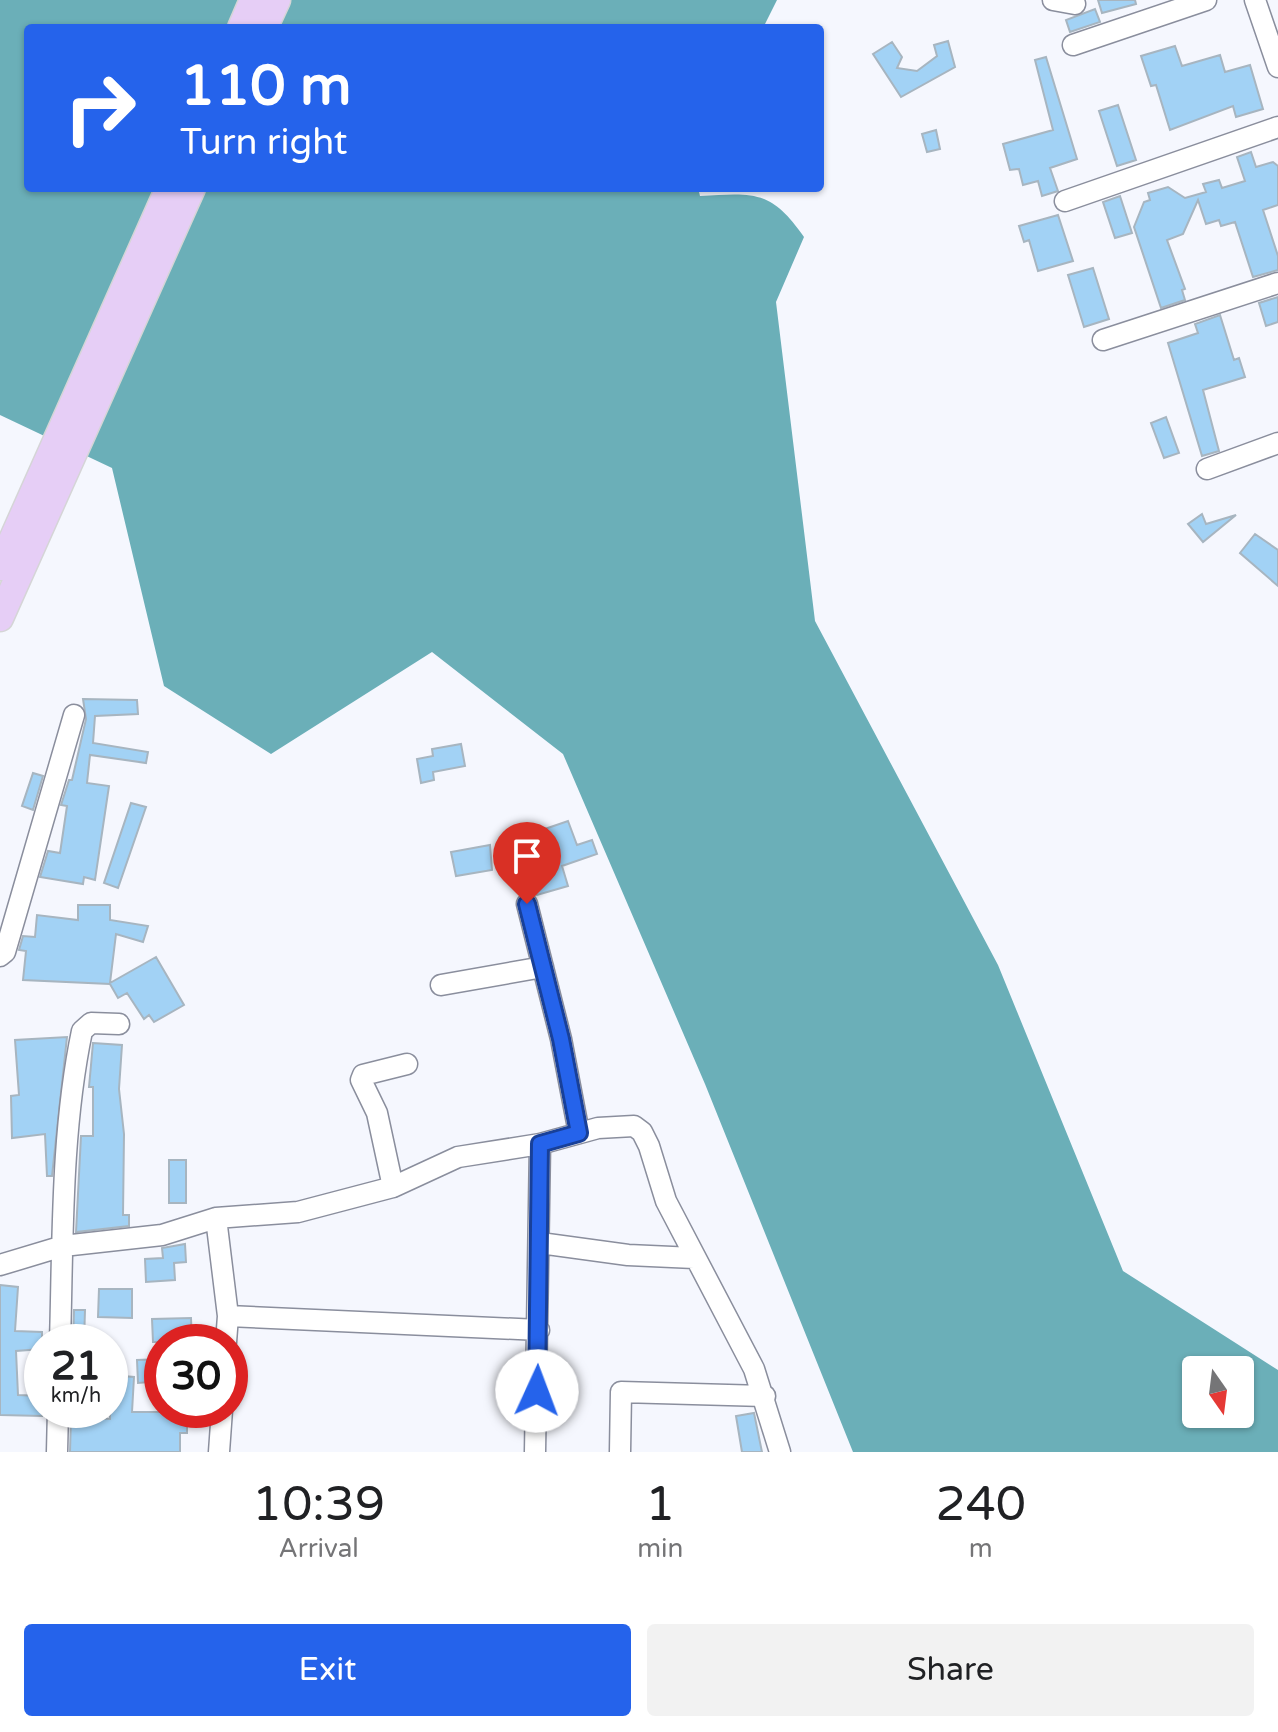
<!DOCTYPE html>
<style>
body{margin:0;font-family:"Varela Round",sans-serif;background:#f2f2f2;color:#202124;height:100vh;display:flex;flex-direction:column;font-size:30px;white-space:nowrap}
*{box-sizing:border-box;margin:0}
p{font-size:26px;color:#757577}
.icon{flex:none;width:44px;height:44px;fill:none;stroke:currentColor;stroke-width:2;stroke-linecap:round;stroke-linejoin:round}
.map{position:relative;height:1452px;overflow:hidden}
.drawer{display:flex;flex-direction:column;background:#fff;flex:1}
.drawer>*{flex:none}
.banner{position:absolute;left:24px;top:24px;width:800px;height:168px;border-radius:8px;box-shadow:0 2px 6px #0004;background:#2563eb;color:#fff;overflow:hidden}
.needle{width:52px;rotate:166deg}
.fabs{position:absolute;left:1182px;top:1356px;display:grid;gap:16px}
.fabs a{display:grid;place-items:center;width:72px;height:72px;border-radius:8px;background:#fff;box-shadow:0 2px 6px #0004;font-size:40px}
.speed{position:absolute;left:24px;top:1324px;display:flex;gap:16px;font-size:40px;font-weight:700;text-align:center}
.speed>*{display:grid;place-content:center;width:104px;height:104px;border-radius:50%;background:#fff;box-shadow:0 2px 6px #0004;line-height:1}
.speed small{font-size:20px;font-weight:400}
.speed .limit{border:12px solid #d22;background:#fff;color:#111}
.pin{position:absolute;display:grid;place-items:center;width:68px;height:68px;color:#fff;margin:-82px -34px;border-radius:50% 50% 50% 0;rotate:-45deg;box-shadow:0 0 8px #0007}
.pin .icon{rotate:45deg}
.me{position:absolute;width:88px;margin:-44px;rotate:2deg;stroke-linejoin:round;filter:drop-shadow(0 0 6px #0008)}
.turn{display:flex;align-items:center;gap:28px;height:168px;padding:0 24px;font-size:36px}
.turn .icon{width:104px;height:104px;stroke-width:2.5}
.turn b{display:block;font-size:56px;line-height:68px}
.eta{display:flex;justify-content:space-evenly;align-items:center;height:136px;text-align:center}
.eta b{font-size:48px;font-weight:600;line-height:56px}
.action{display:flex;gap:16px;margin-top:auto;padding:16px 24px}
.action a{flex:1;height:92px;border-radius:8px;background:#2563eb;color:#fff;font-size:32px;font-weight:600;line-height:92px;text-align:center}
.action a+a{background:#f2f2f2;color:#202124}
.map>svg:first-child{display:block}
.water{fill:#6bafb8;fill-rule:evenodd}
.building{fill:#a2d2f5;stroke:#a7b5c0;stroke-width:2}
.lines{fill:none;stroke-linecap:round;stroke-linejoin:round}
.minor-casing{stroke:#8a8e9d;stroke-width:23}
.major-casing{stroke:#d5d5d7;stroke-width:29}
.minor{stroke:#fff;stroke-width:20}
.major{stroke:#e6cef6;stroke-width:26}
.route-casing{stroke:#184099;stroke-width:20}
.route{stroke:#2563eb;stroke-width:14}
</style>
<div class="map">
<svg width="1278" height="1452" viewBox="0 0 1278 1452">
<rect width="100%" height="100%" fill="#f5f7fe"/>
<path class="water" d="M0,0H777L763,28H28V188H698L700,196C755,193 771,190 804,237L776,302L815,621L998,965L1123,1271L1278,1370V1452H853L705,1084L563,754L432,652L271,754L164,686L112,468L0,415ZM1196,1370H1240V1414H1196Z"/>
<path class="building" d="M1098,0H1135L1136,4L1102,13Z
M1095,9L1100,22L1070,32L1066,20Z
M948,41L955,67L901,97L873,54L892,42L902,57L897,68L917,71L937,56L934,45Z
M1175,46L1182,66L1220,55L1225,72L1250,65L1263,109L1236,117L1233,106L1170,130L1156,85L1151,86L1141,56Z
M1046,57L1077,159L1050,168L1058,191L1042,196L1038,181L1023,185L1019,169L1010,170L1003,144L1053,130L1035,60Z
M1118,105L1136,160L1117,166L1099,111Z
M936,130L940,149L927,152L922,134Z
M1251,152L1256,167L1273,162L1278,166V205L1263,210L1278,256V270L1253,277L1235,222L1221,226L1219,220L1206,224L1198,200L1183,234L1167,240L1185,289L1182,290L1185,300L1161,308L1134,227L1144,202L1150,200L1148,193L1168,187L1185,198L1206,192L1203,184L1219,180L1222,188L1245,181L1237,157Z
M1120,196L1132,233L1115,238L1103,202Z
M1058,215L1073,261L1038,271L1029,240L1024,242L1019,226Z
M1093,268L1109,319L1084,327L1068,275Z
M1278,297V322L1266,326L1259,303Z
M1220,315L1234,360L1239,358L1245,377L1203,390L1219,451L1202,456L1168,343L1198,333L1195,324Z
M1166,417L1179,453L1164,458L1151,423Z
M1202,514L1206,524L1236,515L1203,542L1188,524Z
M1255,534L1278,550V586L1240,553Z
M83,699L137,700L138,714L95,716L93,743L148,752L146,763L90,755L87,783L109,786L95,880L84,877L83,884L40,877L48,851L60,853L67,806L61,805L69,780H72L86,719Z
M461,744L465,766L433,772L434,780L421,783L417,759L433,756L432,749Z
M33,773L43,776L33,810L22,806Z
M131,803L146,807L118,888L104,883Z
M568,821L577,845L592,840L597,854L562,866L568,886L537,895L526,891L523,882L540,877L530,839L540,835L539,831Z
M490,845L492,870L456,876L451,852Z
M78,905H110V920L148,926L143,942L116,934L110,983L156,957L184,1005L154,1022L149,1015L144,1019L127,993L118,998L110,984L23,980L26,951L19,950L23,936L35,937L37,915L78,920Z
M67,1037L52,1176H47L45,1134L12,1138L11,1096L19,1095L15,1040Z
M93,1043L122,1045L119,1089L124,1134L123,1215H129V1226L76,1232L81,1136H93V1087H89Z
M169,1160H186V1203H169Z
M185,1244L186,1262L174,1263L175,1280L146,1282L145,1259L163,1258L162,1248Z
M0,1285L18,1287L15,1331L42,1332V1349L16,1351L18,1395L42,1396V1416L0,1415Z
M99,1289H132V1318L98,1317Z
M74,1310H85L84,1342H73Z
M191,1318L192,1342H153L152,1319Z
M162,1359V1381L138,1383L137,1360Z
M110,1375L134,1377L132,1412H187V1433H180V1452H70L71,1417L110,1419Z
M754,1413L762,1452H742L736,1416Z"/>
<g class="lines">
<g class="minor-casing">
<path id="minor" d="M1053,0L1075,4
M1255,0L1278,67
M1073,45L1206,0
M1065,201L1278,127
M1103,340L1278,283
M1207,469L1278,443
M527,904L561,1039L579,1133
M0,956L5,952L74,715
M441,985L543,967
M393,1187L377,1113L361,1080L363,1075L407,1064
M216,1218L228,1316L226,1342
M540,1243L628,1255L694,1258
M0,1265L63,1246L162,1235L216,1218L298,1212L393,1187L458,1157L540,1144L598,1128L634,1126L642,1132L649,1146L666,1201L754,1369L780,1452
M228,1316L539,1330
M60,1342C63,1238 61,1132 82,1031L91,1023L119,1024
M57,1452L58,1410
M219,1452L222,1410
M535,1452L540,1144
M620,1452L621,1392L765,1396"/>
</g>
<g class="major-casing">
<path id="major" d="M241,28L253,0
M264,28L277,0
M0,567L169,188
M0,618L192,188"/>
</g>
<use href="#minor" class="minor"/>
<use href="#major" class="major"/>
</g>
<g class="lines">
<g class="route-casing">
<path id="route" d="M527,904L561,1039L579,1133L540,1144L537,1391"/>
</g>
<use href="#route" class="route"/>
</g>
</svg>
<div class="fabs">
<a><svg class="needle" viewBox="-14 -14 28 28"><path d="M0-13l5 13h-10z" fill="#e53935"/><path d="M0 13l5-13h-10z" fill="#757577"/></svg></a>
</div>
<div class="speed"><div>21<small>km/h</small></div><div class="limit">30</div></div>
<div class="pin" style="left:527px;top:904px;background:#d93025"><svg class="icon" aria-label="arrive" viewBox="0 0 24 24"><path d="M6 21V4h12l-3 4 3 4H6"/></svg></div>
<svg class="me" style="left:537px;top:1391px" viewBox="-20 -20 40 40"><circle r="19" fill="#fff"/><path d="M0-13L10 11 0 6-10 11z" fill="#2563eb"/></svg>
<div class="banner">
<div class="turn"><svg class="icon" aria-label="right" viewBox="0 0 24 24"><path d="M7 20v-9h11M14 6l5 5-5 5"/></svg><div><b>110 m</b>Turn right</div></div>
</div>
</div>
<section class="drawer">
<div class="eta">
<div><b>10:39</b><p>Arrival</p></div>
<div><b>1</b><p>min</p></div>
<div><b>240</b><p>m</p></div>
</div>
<div class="action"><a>Exit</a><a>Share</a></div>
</section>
